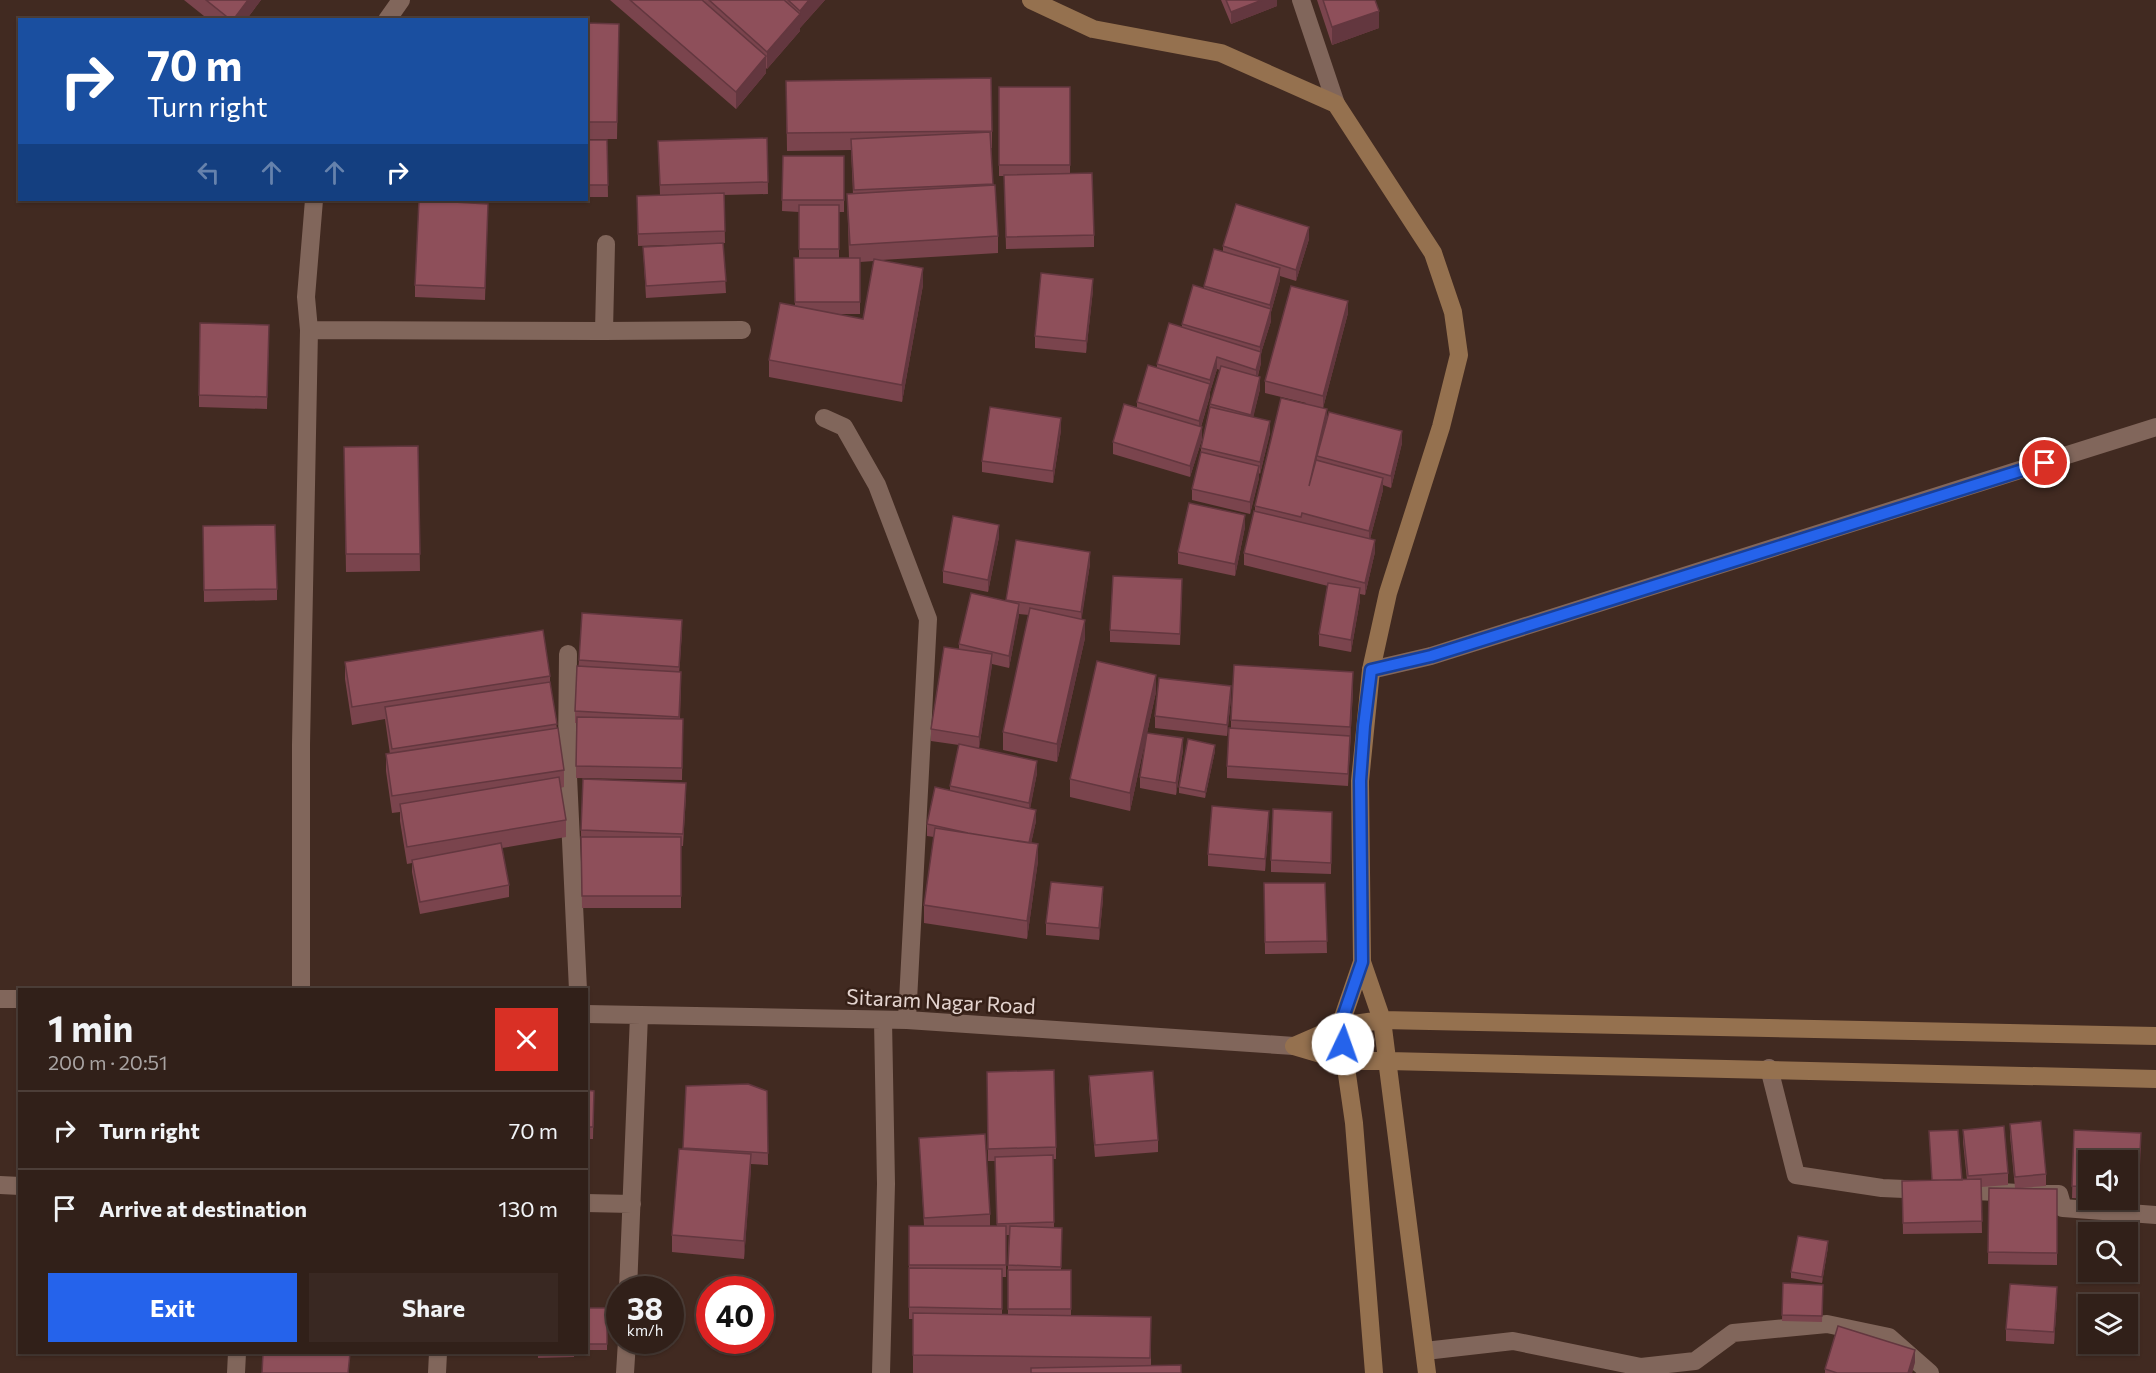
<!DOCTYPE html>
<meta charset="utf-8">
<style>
body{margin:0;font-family:Commissioner,sans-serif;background:#392822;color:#f1f3f6;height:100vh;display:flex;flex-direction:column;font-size:22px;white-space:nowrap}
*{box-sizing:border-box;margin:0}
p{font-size:20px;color:#a8a3a2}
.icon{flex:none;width:33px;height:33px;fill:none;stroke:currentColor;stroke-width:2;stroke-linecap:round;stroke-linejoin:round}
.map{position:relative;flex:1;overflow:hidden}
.sheet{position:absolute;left:18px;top:988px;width:570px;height:366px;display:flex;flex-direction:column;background:#312019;border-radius:0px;box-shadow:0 2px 4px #0004,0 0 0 2px #4c3e38}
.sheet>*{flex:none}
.hud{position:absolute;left:18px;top:18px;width:570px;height:183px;border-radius:0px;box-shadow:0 2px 4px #0004,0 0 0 2px #4c3e38;background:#1a4fa0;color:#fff;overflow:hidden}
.buttons{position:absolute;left:2078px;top:1150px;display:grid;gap:12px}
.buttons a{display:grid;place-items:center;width:60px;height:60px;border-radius:0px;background:#312019;box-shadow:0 2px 4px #0004,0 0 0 2px #4c3e38;font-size:30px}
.speed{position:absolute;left:606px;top:1276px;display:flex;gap:12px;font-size:30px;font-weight:700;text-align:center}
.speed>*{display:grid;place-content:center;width:78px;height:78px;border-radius:50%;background:#312019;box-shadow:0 2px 4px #0004,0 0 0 2px #4c3e38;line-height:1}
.speed small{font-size:15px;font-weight:400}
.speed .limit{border:9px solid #d22;background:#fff;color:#111}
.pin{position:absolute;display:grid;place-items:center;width:51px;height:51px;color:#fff;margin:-26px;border:3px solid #fff;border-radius:50%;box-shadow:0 2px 6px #0007}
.me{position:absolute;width:66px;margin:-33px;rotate:3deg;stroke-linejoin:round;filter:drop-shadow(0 0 4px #0008)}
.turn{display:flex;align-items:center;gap:21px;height:126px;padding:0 30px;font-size:27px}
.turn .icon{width:78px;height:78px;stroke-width:2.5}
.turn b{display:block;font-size:42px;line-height:51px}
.lanes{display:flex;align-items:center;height:57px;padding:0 30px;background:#0003;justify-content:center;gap:30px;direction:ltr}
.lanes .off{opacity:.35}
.round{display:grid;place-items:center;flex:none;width:63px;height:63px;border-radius:0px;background:#392822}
.overview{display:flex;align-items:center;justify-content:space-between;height:102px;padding:0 30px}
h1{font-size:36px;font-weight:700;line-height:45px}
.action{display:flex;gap:12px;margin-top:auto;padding:12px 30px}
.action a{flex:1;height:69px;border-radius:0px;background:#2563eb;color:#fff;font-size:24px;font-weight:700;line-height:69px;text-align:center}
.action a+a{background:#392822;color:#f1f3f6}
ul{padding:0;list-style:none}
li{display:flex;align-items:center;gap:18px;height:78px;padding:0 30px;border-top:2px solid #4c3e38}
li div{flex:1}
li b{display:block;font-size:22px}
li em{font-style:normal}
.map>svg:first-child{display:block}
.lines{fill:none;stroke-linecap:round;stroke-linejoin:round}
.street{stroke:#81665b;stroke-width:18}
.secondary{stroke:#95714f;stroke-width:18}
.wall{fill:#7a444d;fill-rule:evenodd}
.shaded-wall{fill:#63373f}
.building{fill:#8e4f5a;stroke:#63373f;stroke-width:1.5}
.route-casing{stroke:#184099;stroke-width:15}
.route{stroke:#2563eb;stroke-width:10}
.labels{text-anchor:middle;stroke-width:5;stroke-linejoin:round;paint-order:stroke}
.street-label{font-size:21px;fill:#e4d4cf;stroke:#362017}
</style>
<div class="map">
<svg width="2156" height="1373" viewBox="0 0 2156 1373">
<rect width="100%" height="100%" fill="#412a21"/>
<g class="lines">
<path class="street" d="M1301,0L1336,104
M387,20L401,0
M309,330L604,331L606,244
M604,331L742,330
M824,418L844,427L877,485L928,619L907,1020
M568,654L567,755L578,990
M1371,670L1431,656L2156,427
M301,990V745L309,330L306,297L314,200
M0,999H20
M586,1014L907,1020L1294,1046
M1769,1068L1796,1175L1882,1188L1926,1190
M0,1185L20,1186
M1959,1191C1993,1190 2026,1195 2059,1194L2063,1208L2156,1215
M586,1203L632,1204
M628,1290L639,1015
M1425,1351L1513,1341L1641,1367L1695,1361L1733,1333L1827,1324L1889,1337L1930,1373
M236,1373L237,1353
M437,1373L438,1353
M625,1373L627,1341
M881,1373L886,1184L883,1020"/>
<path class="secondary" d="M1031,0L1093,29L1221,53L1336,104L1433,253L1453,312L1459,355L1441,427L1388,593L1371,670L1360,781L1362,962L1340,1026L1354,1123L1374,1373
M1362,962L1382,1020L1427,1373
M1294,1046L1340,1026L1382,1020L2156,1036
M1294,1046L1345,1061H1388L2156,1079"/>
</g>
<path class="wall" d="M184,0H261L246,20H209Z
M610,0H825L800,28V31L767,69L766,68V73L736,109Z
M1221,0H1277V6L1231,24Z
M1317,0H1375L1379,28L1332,45Z
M586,23L619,24L617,139H586Z
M786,81L992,131V148H991L993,186L998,236V253L881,260L923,285L902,402L769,377V360L795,306L794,258H799V212L782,211L783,156H844V212H839V258H849L847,194H853L851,150L787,151ZM874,261L863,319L837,314H860V262Z
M999,87H1070V174L1094,235V247L1006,249L1004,176H999Z
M767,138L768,194L724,195L725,243H723L726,293L646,298L643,247L705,244L638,246L637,196L660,195L658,141Z
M586,140H607L608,197H586Z
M488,204L485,300L415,297V285Z
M1309,239L1296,281L1280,276V280L1271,312V321L1261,353V363L1258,376L1260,389L1253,417L1270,433L1260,474L1259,473V478L1250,514L1192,500V489L1201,453V448L1210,404L1220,370L1217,369L1210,392V396L1201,427L1202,439L1190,477L1113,454V442L1137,408V402L1157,368V364L1182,327V324L1204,289V286L1223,252V246Z
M1093,290L1086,353L1035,348V336Z
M1348,313L1323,408L1327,417L1402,443L1391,488L1383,485V490L1370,539L1375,552L1365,595L1360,594V600L1351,652L1319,646V634L1328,586L1244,565V553L1255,511V506L1306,403L1265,393V381Z
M269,325L267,409L199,407V395Z
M1061,430L1053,483L982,472V461Z
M418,446L420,571L346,572L344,447Z
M203,526L277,589V600L204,602Z
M1245,527L1235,576L1178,564V552Z
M999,537L988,592L943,583V571Z
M1016,540L1090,564L1081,620L1085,638L1057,762L1003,750V732L1029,615L1019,614L1009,668L992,664L979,748L1037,773L1030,808L1036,821L1031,843L1038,861L1027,939L924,923V905L934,837L927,836V824L950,791V786L959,745L931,741V729L959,649V644L1006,601Z
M1182,591L1180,645L1110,642V630Z
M682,631L679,671L681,683L680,719H683L682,780L576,778L577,723H575V711L579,660Z
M345,662L550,676V682L557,729L564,770V787L560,788L566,820V837L502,848L509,885V897L420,914L412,872V863L407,864L400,821V812L392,813L386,771V754H390L385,719L352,725L345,679Z
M1353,689L1348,786L1227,778V766L1231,728V720Z
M1156,692L1147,733L1183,750L1176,795L1140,788V777L1146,737L1130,811L1070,797V779Z
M1231,698L1227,736L1155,728V716Z
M1215,751L1205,798L1179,793V787Z
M686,795L683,846H681V908H582L581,830Z
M1332,812L1331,874L1271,872V860Z
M1269,823L1265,871L1208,866V854Z
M1264,883H1325L1327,953L1265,954Z
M1103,899L1099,940L1046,935V923Z
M987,1072L1056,1147V1159H1053L1054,1228H1062L1061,1270H1071V1315L1151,1317V1366L1181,1373H913V1319H909V1226H924L919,1138L990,1214V1226H997L995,1161H988ZM1006,1235H1009L1008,1265V1315L1002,1314V1277H1006Z
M1089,1076L1158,1140V1152L1095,1157L1089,1088Z
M686,1086L767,1091L768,1165L751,1164L744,1259L672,1252V1235L683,1149Z
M586,1090L594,1091L593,1139H586Z
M2010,1124L2046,1174V1186L2020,1188L2057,1189V1265L1988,1264L1989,1188H2015L2010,1136Z
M1963,1130L2008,1173V1185L1981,1187L1982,1233L1903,1234L1902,1181L1967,1180L1963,1142Z
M2074,1130L2141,1133L2138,1201L2115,1200H2127V1161H2088V1199L2072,1198Z
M1828,1247L1822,1283L1791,1278V1272Z
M1783,1283L1823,1285L1822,1322L1782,1321Z
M2057,1299L2054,1344L2006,1341V1329Z
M586,1308H607V1350H586Z
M374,1353H416V1356H374Z
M538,1353H574V1357L538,1358Z
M1915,1362L1912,1373H1825V1369Z"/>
<path class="shaded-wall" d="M248,0H261L246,20H233Z
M809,0H825L800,28V31L767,69V52L800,14V11Z
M1262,0H1277V6L1231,24V12Z
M1379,11V28L1332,45V27Z
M766,56V73L736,109V92Z
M1309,227V239L1296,281V270Z
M923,268V285L902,402V385Z
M1280,268V280L1271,312V321L1261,353V363L1256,381V370L1260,357V347L1270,314V305Z
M1093,279V290L1086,353V341Z
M1348,301V313L1323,408V396Z
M1217,357V369L1210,392V396L1199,433V421L1210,385V380Z
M1260,377V389L1251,427V415Z
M1327,409V420L1317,456V462L1309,486Z
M1061,418V430L1053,483V471Z
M1270,421V433L1260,474V462Z
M1202,427V439L1190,477V466Z
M1402,431V443L1391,488V476Z
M1259,466V478L1250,514V502Z
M1383,478V490L1369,543V531Z
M1245,515V527L1235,576V564Z
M999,525V537L988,592V580Z
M1375,540V552L1365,595V583Z
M1090,552V564L1081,624V612Z
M1360,588V600L1351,652V640Z
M1019,604V616L1009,668V656Z
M682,620V631L679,679V667Z
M1085,620V638L1057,762V744Z
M992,654V666L979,748V737Z
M1353,672V689L1348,786L1350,727Z
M1156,675V692L1130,811V793Z
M1231,686V698L1227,736V725Z
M1183,738V750L1176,795V783Z
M1215,745V751L1205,798V792Z
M1037,761V773L1029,815V803Z
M1036,810V821L1028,858V846Z
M1269,811V823L1265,871V859Z
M1038,844V861L1027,939V921Z
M1103,887V899L1099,940V928Z
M751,1154V1172L744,1259V1241Z
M1828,1241V1247L1822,1283V1277Z
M2057,1287V1299L2054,1344V1332Z
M1915,1350V1362L1912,1373H1908Z"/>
<path class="building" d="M206,0H248L233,20H231Z
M630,0H702L766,56L736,92Z
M709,0H784L800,14L767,52Z
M788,0H809L800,11Z
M1226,0H1262L1231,12Z
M1323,0H1375L1379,11L1332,27Z
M586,23L619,24L617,122H586Z
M991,78L992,131L787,133L786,81Z
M999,87H1070V165H999Z
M990,132L993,184L854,190L851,139Z
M767,138L768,182L660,185L658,141Z
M586,140H607L608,185H586Z
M783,156H844V200H782Z
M1092,173L1094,235L1006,237L1004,175Z
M995,185L998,236L850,245L847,194Z
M724,193L725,231L638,234L637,196Z
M419,200L488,204L485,288L415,285Z
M1236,204L1309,227L1296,270L1223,246Z
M799,205H839V249H799Z
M723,243L726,281L646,286L643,247Z
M1214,249L1280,268L1270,305L1204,286Z
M794,258H860V302H795Z
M874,259L923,268L902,385L769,360L780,303L863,319Z
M1041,273L1093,279L1086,341L1035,336Z
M1193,285L1271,309L1260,347L1182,324Z
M1291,286L1348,301L1323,396L1265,381Z
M200,323L269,325L267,397L199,395Z
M1169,323L1261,352L1256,370L1217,357L1210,380L1157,364Z
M1148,365L1210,384L1199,421L1137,402Z
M1221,366L1260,377L1251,415L1210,404Z
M1281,398L1327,409L1309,486L1316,460L1383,478L1369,531L1302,513L1301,517L1255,506Z
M1124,404L1202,427L1190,466L1113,442Z
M990,407L1061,418L1053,471L982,461Z
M1210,407L1270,421L1260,462L1201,448Z
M1329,412L1402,431L1391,476L1317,456Z
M418,446L420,554H346L344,447Z
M1201,452L1259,466L1250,502L1192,489Z
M1189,503L1245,515L1235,564L1178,552Z
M1254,511L1375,540L1365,583L1244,553Z
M953,516L999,525L988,580L943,571Z
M275,525L277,589L204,590L203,526Z
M1016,540L1090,552L1081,612L1006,600Z
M1113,576L1182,579L1180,634L1110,630Z
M1328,583L1360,588L1351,640L1319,634Z
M971,593L1019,604L1009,656L959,644Z
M1030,608L1085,620L1057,744L1003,732Z
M582,613L682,620L679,667L579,660Z
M543,630L550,676L352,707L345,662Z
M944,647L992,654L979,737L931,729Z
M1097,661L1156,675L1130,793L1070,779Z
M1234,665L1353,672L1350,727L1231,720Z
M577,666L681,672L679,717L575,711Z
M1159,678L1231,686L1227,725L1155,716Z
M550,682L557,724L392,749L385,707Z
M577,717L683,719L682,768L576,766Z
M558,728L564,770L392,796L386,754Z
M1229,728L1350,736L1348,774L1227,766Z
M1147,733L1183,738L1176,783L1140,777Z
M1188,739L1215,745L1205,792L1179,787Z
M959,744L1037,761L1029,803L950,786Z
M559,777L566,820L407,847L400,804Z
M583,779L686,783L683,834L581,830Z
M935,787L1036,810L1029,843L968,833L927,824Z
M1212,806L1269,811L1265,859L1208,854Z
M1273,809L1332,812L1331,863L1271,860Z
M935,828L1038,844L1027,921L924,905Z
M581,837H681V896H582Z
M501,843L509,885L420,902L412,860Z
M1051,882L1103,887L1099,928L1046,923Z
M1264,883H1325L1327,941L1265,942Z
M1054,1070L1056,1147L988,1149L987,1072Z
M1153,1071L1158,1140L1095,1145L1089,1076Z
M748,1084L767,1091L768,1153L683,1148L686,1086Z
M586,1090L594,1091L593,1127H586Z
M2041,1121L2046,1174L2015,1177L2010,1124Z
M2004,1126L2008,1173L1968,1176L1963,1130Z
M1958,1130L1962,1180H1932L1929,1131Z
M2074,1130L2141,1133L2138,1189H2127V1161H2088V1187L2072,1186Z
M985,1134L990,1214L924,1218L919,1138Z
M679,1149L751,1154L744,1241L672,1235Z
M1053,1155L1054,1222L997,1224L995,1157Z
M1981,1179L1982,1221L1903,1223L1902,1181Z
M1989,1188L2057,1189V1253L1988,1252Z
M909,1226H1006V1265H909Z
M1010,1226L1062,1228L1061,1267L1008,1265Z
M1798,1236L1828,1241L1822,1277L1791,1272Z
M909,1268L1002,1269V1309L909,1307Z
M1008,1270H1071V1309H1008Z
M1783,1283L1823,1285L1822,1316L1782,1315Z
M2010,1284L2057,1287L2054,1332L2006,1329Z
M586,1308H607V1344H586Z
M913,1313L1151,1317L1150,1358L913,1355Z
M1838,1326L1915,1350L1908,1373H1837L1825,1369Z
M263,1353H350L348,1373H262Z
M1181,1365V1373H1031V1368Z"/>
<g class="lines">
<g class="route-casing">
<path id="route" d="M1343,1044L1340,1026L1362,962L1360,781L1364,726L1371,670L1431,656L2045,463"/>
</g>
<use href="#route" class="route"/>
</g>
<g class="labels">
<g class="street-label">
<text transform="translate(941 1002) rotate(3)" y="7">Sitaram Nagar Road</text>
</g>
</g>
</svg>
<div class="buttons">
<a><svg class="icon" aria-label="sound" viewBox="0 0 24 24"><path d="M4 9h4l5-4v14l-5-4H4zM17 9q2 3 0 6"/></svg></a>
<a><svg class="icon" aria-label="search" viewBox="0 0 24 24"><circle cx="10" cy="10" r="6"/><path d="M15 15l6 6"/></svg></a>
<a><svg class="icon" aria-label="layers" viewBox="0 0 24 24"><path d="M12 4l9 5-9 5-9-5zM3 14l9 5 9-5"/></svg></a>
</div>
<div class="speed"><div>38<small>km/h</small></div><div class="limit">40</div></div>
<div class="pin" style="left:2045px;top:463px;background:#d93025"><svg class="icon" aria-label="arrive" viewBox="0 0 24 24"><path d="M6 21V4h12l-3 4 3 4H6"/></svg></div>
<svg class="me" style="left:1343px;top:1044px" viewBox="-20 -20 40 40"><circle r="19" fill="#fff"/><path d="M0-13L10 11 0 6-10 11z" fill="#2563eb"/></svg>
<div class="hud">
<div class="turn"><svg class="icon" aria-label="right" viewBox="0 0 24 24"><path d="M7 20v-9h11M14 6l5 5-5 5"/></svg><div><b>70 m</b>Turn right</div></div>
<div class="lanes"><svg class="icon off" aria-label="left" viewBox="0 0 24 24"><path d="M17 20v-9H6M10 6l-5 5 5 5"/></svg><svg class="icon off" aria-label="ahead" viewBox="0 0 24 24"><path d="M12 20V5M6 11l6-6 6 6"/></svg><svg class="icon off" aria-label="ahead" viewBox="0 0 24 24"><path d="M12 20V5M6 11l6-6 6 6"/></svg><svg class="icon" aria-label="right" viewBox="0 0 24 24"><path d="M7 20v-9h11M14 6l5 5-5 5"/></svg></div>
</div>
<section class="sheet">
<div class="overview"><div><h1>1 min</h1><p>200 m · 20:51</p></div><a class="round" style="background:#d93025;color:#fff"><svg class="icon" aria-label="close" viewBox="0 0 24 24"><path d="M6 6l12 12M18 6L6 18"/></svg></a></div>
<ul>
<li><svg class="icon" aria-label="right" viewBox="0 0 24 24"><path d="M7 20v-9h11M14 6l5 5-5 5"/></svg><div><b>Turn right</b></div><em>70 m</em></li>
<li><svg class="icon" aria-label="arrive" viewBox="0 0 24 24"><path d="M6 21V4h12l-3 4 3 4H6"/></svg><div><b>Arrive at destination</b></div><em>130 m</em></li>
</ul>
<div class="action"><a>Exit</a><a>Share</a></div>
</section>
</div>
